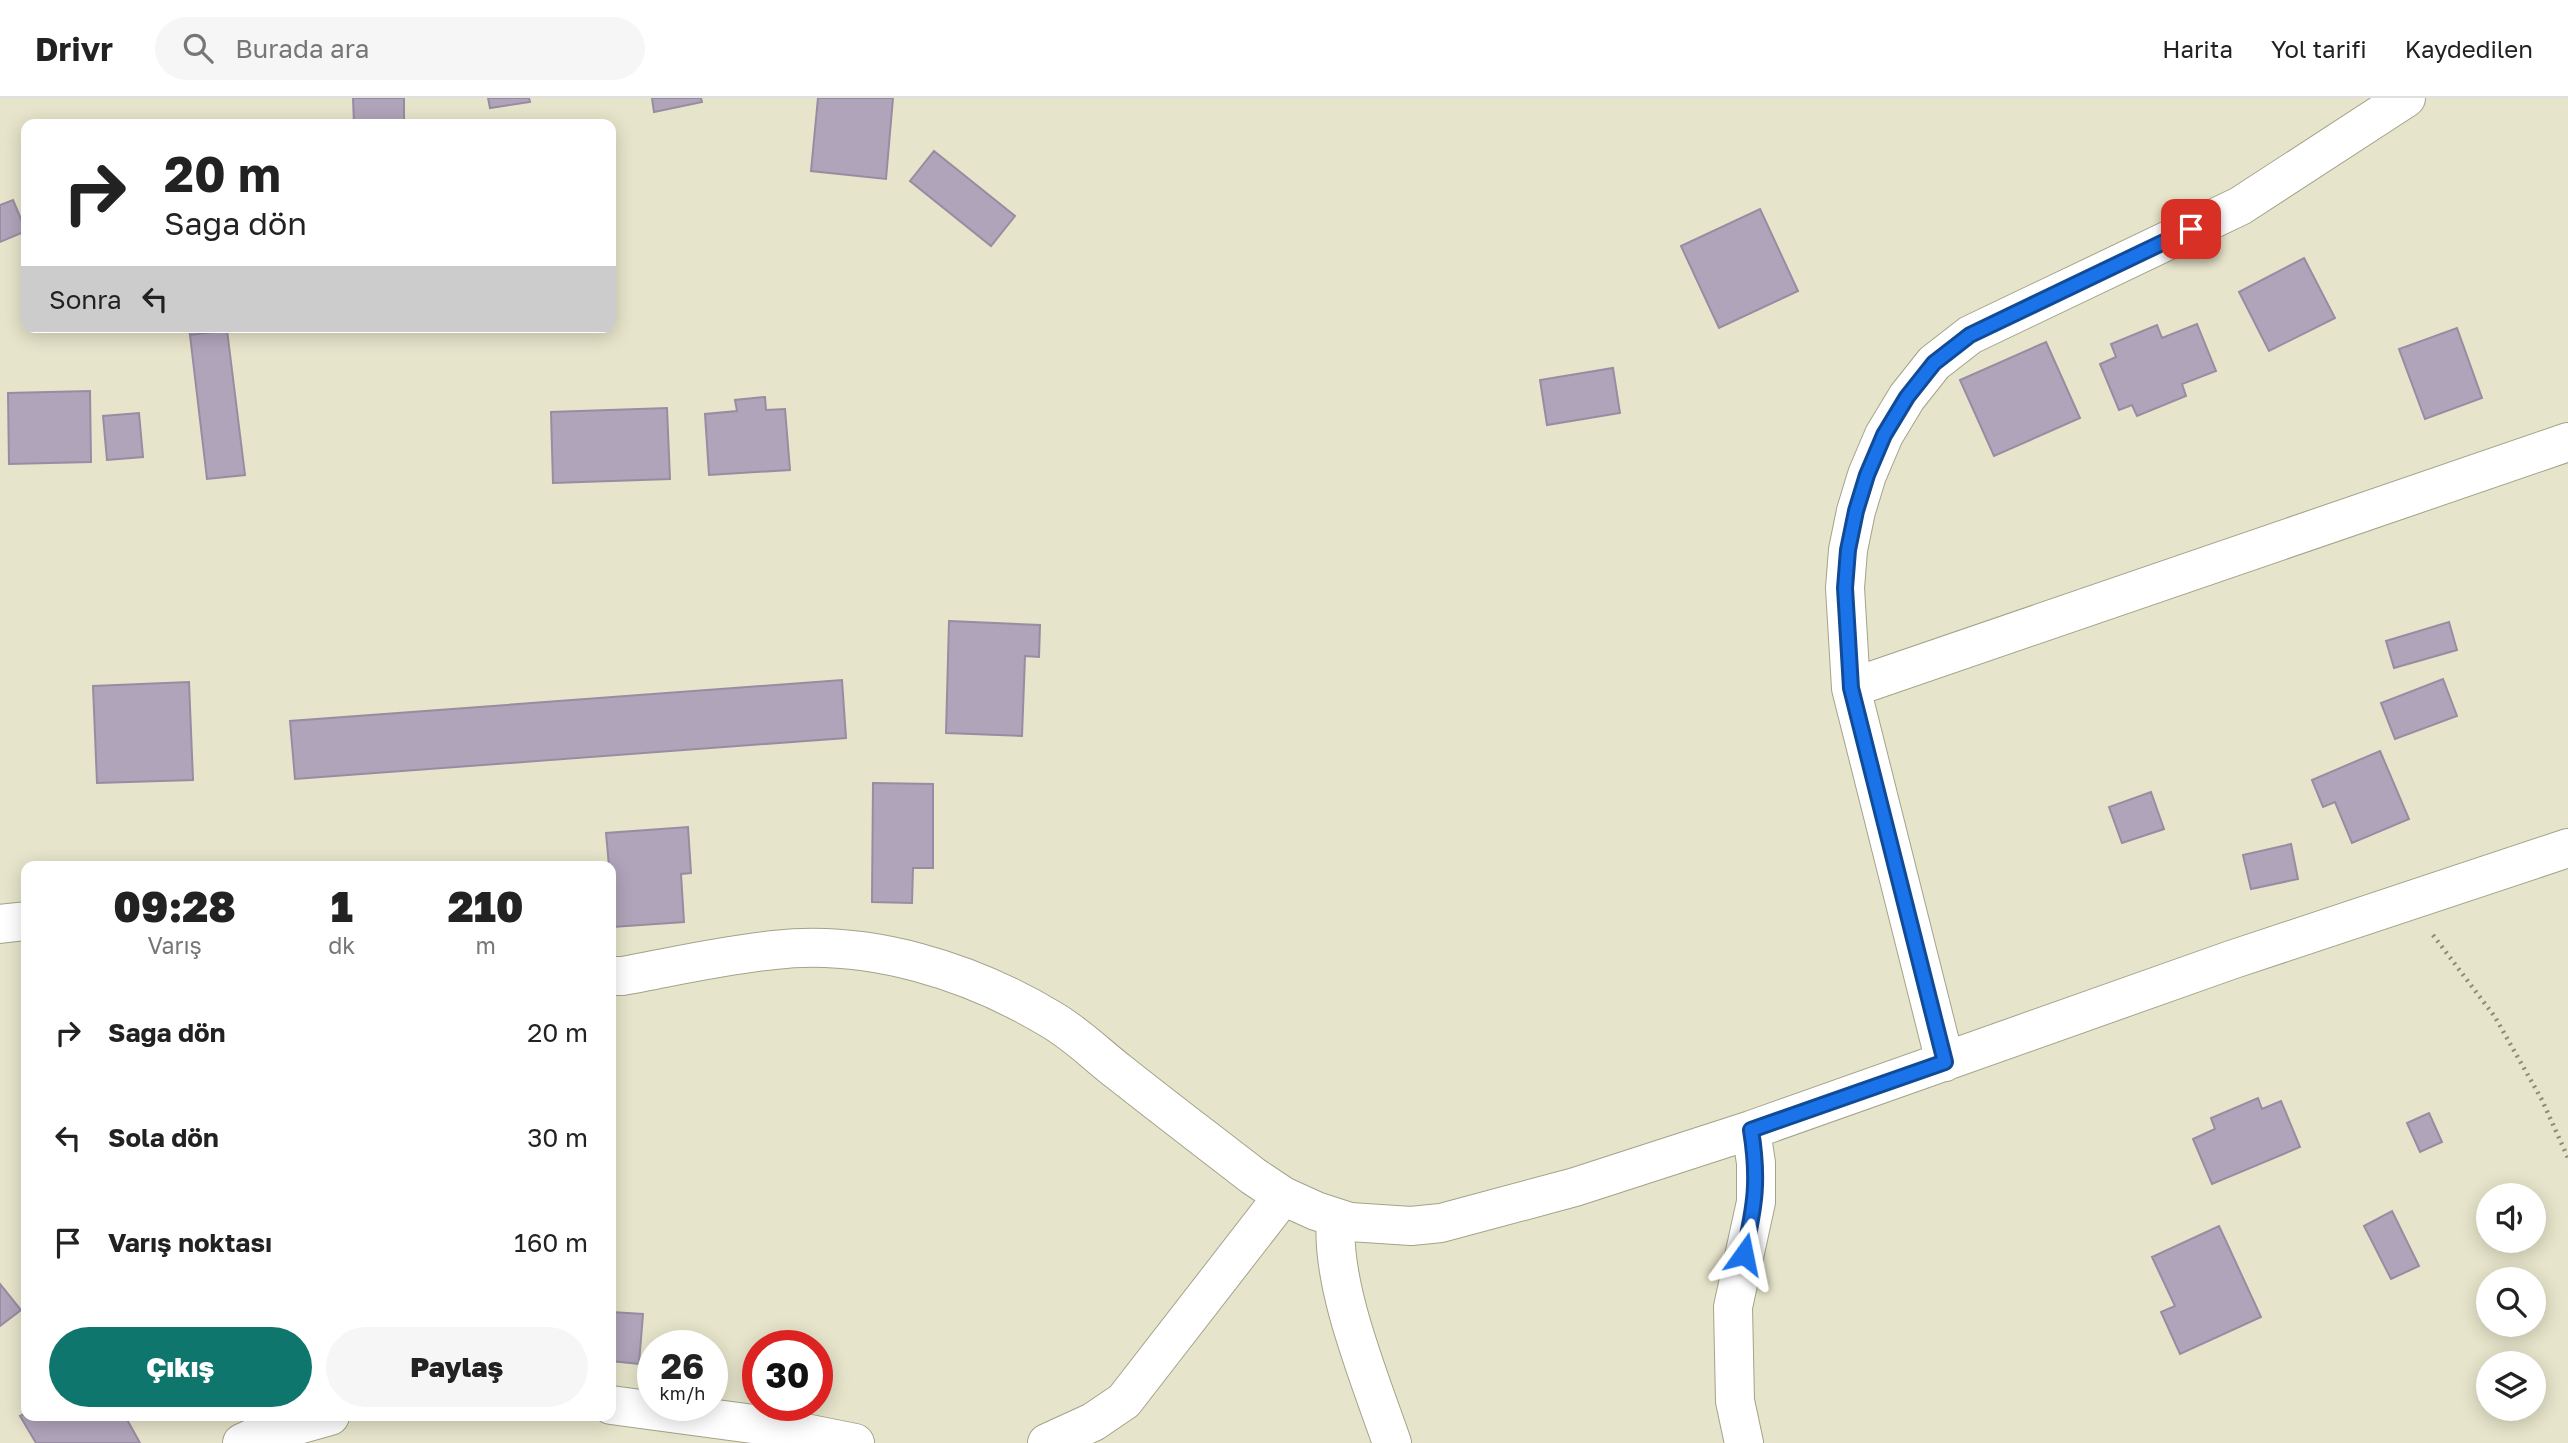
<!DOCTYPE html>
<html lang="tr">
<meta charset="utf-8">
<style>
body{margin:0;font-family:"Golos Text",sans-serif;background:#f6f6f6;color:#222;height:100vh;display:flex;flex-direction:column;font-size:26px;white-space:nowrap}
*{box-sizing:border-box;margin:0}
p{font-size:23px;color:#767676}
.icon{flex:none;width:38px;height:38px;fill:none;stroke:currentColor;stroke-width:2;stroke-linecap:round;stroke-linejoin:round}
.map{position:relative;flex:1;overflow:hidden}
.sheet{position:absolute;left:21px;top:763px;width:595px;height:560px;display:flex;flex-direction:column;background:#fff;border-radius:14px;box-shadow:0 4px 18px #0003}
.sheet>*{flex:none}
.guide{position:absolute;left:21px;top:21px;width:595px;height:214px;border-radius:14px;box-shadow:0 4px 18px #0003;background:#fff;color:#222;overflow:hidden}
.controls{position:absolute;left:2476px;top:1085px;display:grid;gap:14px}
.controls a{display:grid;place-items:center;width:70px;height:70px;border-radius:50%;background:#fff;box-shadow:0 4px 18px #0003;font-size:35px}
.speed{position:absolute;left:637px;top:1232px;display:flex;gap:14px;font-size:35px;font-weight:700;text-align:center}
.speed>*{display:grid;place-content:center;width:91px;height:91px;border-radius:50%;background:#fff;box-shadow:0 4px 18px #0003;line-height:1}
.speed small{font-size:18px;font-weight:400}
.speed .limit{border:10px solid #d22;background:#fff;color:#111}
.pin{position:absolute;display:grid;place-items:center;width:60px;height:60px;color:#fff;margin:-30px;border-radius:14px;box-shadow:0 4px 10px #0006}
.me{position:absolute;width:77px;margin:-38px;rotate:12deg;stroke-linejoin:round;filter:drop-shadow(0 0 5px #0008)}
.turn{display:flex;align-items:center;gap:24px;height:147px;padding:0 28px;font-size:32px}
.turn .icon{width:91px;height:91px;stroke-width:2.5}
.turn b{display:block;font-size:49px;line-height:60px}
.then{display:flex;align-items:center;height:66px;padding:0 28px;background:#0003;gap:14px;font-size:26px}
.eta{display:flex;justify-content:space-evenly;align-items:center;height:119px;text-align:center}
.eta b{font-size:42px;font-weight:800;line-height:49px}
.action{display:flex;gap:14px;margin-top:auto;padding:14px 28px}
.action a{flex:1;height:80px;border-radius:42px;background:#0f766e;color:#fff;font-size:28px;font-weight:800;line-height:80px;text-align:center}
.action a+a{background:#f6f6f6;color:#222}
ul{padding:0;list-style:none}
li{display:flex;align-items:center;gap:21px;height:105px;padding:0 28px}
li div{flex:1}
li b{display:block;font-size:26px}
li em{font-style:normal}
header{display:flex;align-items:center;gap:42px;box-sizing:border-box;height:98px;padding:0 35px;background:#fff;border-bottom:2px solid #e0e0e0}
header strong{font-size:33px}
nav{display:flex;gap:38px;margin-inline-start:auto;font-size:24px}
.search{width:490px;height:63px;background:#f6f6f6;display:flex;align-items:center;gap:18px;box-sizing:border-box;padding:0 24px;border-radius:38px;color:#767676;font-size:26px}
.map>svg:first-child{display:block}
.building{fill:#b0a4ba;stroke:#988ca2;stroke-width:2}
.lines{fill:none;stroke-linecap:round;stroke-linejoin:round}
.minor-casing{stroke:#a4a289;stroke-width:40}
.path{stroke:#8c8b78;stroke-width:4.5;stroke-dasharray:2 5;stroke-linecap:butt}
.minor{stroke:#fff;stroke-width:38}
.route-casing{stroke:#114b97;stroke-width:18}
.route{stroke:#1a73e8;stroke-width:12}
</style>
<header>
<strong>Drivr</strong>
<div class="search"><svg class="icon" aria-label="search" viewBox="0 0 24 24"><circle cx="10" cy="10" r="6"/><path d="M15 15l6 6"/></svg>Burada ara</div>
<nav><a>Harita</a><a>Yol tarifi</a><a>Kaydedilen</a></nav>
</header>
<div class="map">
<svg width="2568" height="1345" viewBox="0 0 2568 1345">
<rect width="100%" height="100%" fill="#e6e4ca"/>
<path class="building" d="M353,0H404V26H354Z
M488,0H529L530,4L490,10Z
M652,0H701L702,4L654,14Z
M818,0H893L886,81L811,73Z
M934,53L1015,118L991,148L910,83Z
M13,102L26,133L0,144V107Z
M1760,111L1798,193L1719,230L1681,148Z
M2304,160L2335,220L2269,253L2239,194Z
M2197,226L2216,273L2182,286L2186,298L2137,318L2132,307L2119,312L2100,266L2116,259L2111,246L2157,227L2162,240Z
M189,229H253L190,237Z
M2457,230L2482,300L2425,321L2399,251Z
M227,232L245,377L207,381L190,237Z
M2046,244L2080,320L1994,358L1960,282Z
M1613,270L1620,315L1547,327L1540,282Z
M90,293L91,364L9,366L8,295Z
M765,299L766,312L785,311L790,372L709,377L705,316L737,313L735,302Z
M667,310L670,381L553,385L551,314Z
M139,315L143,359L107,362L103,318Z
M949,523L1040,527L1039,559L1025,558L1022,638L946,635Z
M2449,524L2457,552L2394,570L2386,543Z
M2443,581L2457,618L2395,641L2381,605Z
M842,582L846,640L295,681L290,623Z
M189,584L193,682L97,685L93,588Z
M2380,653L2409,721L2352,745L2335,704L2323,709L2312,682Z
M873,685L933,686V770H913L912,805L872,804Z
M2151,694L2164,731L2122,745L2109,709Z
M688,729L691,775L681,776L684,824L613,829L611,768H609L606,735Z
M2291,746L2298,781L2251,791L2243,757Z
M2258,1000L2262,1011L2281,1003L2300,1049L2212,1086L2193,1041L2215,1031L2211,1020Z
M2429,1015L2442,1044L2420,1054L2407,1025Z
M2392,1113L2419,1168L2391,1181L2364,1128Z
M2219,1128L2261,1219L2180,1256L2161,1214L2175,1208L2152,1159Z
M0,1186L21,1212L0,1228Z
M611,1214L643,1216L639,1266L611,1263Z
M26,1315V1318H125L140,1345H36L20,1318Z"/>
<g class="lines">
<g class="minor-casing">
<path id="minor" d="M1851,590L2568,344
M0,826L26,823
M611,878H622C672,869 723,857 774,852C869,841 971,873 1052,922C1076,936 1097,957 1119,974C1163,1009 1208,1043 1253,1078L1283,1098L1316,1113L1350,1124L1411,1128L1441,1125L1575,1089L1751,1032L2231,862L2568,750
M1945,964L1851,590L1845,490L1848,452L1856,413L1867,377L1884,337L1907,299L1934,265L1970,237L2240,108L2406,0
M1336,1120C1330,1186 1370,1281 1392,1345
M611,1307L775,1329L855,1345
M242,1345L255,1339L330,1318
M1047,1345L1093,1324L1124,1303L1283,1098
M1744,1345L1735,1303L1733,1209L1756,1104V1065L1751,1032"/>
</g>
<path class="path" d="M2433,837L2495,919L2542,1002L2568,1060"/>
<use href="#minor" class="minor"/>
</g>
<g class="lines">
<g class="route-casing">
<path id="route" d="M1744,1156C1755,1107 1759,1082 1751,1032L1945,964L1851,590L1845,490L1848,452L1856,413L1867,377L1884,337L1907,299L1934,265L1970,237L2191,131"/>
</g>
<use href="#route" class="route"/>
</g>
</svg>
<div class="controls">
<a><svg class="icon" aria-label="sound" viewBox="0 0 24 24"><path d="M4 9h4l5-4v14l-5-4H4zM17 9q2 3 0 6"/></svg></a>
<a><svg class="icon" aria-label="search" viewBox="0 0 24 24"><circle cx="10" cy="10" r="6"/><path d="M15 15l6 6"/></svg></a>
<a><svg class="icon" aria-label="layers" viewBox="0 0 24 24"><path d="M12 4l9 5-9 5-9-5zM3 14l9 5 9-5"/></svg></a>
</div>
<div class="speed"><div>26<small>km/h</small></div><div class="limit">30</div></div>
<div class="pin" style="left:2191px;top:131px;background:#d93025"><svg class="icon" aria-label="arrive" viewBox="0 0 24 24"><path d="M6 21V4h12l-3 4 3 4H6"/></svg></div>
<svg class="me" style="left:1744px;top:1156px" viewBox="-20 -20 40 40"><path d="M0-17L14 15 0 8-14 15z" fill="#1a73e8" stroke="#fff" stroke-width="4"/></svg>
<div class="guide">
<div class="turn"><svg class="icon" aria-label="right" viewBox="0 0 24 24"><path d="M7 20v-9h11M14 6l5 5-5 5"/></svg><div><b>20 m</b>Sağa dön</div></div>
<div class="then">Sonra<svg class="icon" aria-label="left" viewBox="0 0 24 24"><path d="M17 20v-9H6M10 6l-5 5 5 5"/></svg></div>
</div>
<section class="sheet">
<div class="eta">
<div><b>09:28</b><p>Varış</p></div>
<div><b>1</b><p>dk</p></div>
<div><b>210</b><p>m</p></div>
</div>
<ul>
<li><svg class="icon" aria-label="right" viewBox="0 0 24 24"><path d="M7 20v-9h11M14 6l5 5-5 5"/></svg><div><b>Sağa dön</b></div><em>20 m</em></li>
<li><svg class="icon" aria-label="left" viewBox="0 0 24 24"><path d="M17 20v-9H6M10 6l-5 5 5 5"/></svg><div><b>Sola dön</b></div><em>30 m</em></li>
<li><svg class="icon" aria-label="arrive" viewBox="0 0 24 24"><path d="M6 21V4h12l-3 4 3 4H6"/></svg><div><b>Varış noktası</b></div><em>160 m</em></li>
</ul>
<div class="action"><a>Çıkış</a><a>Paylaş</a></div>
</section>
</div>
